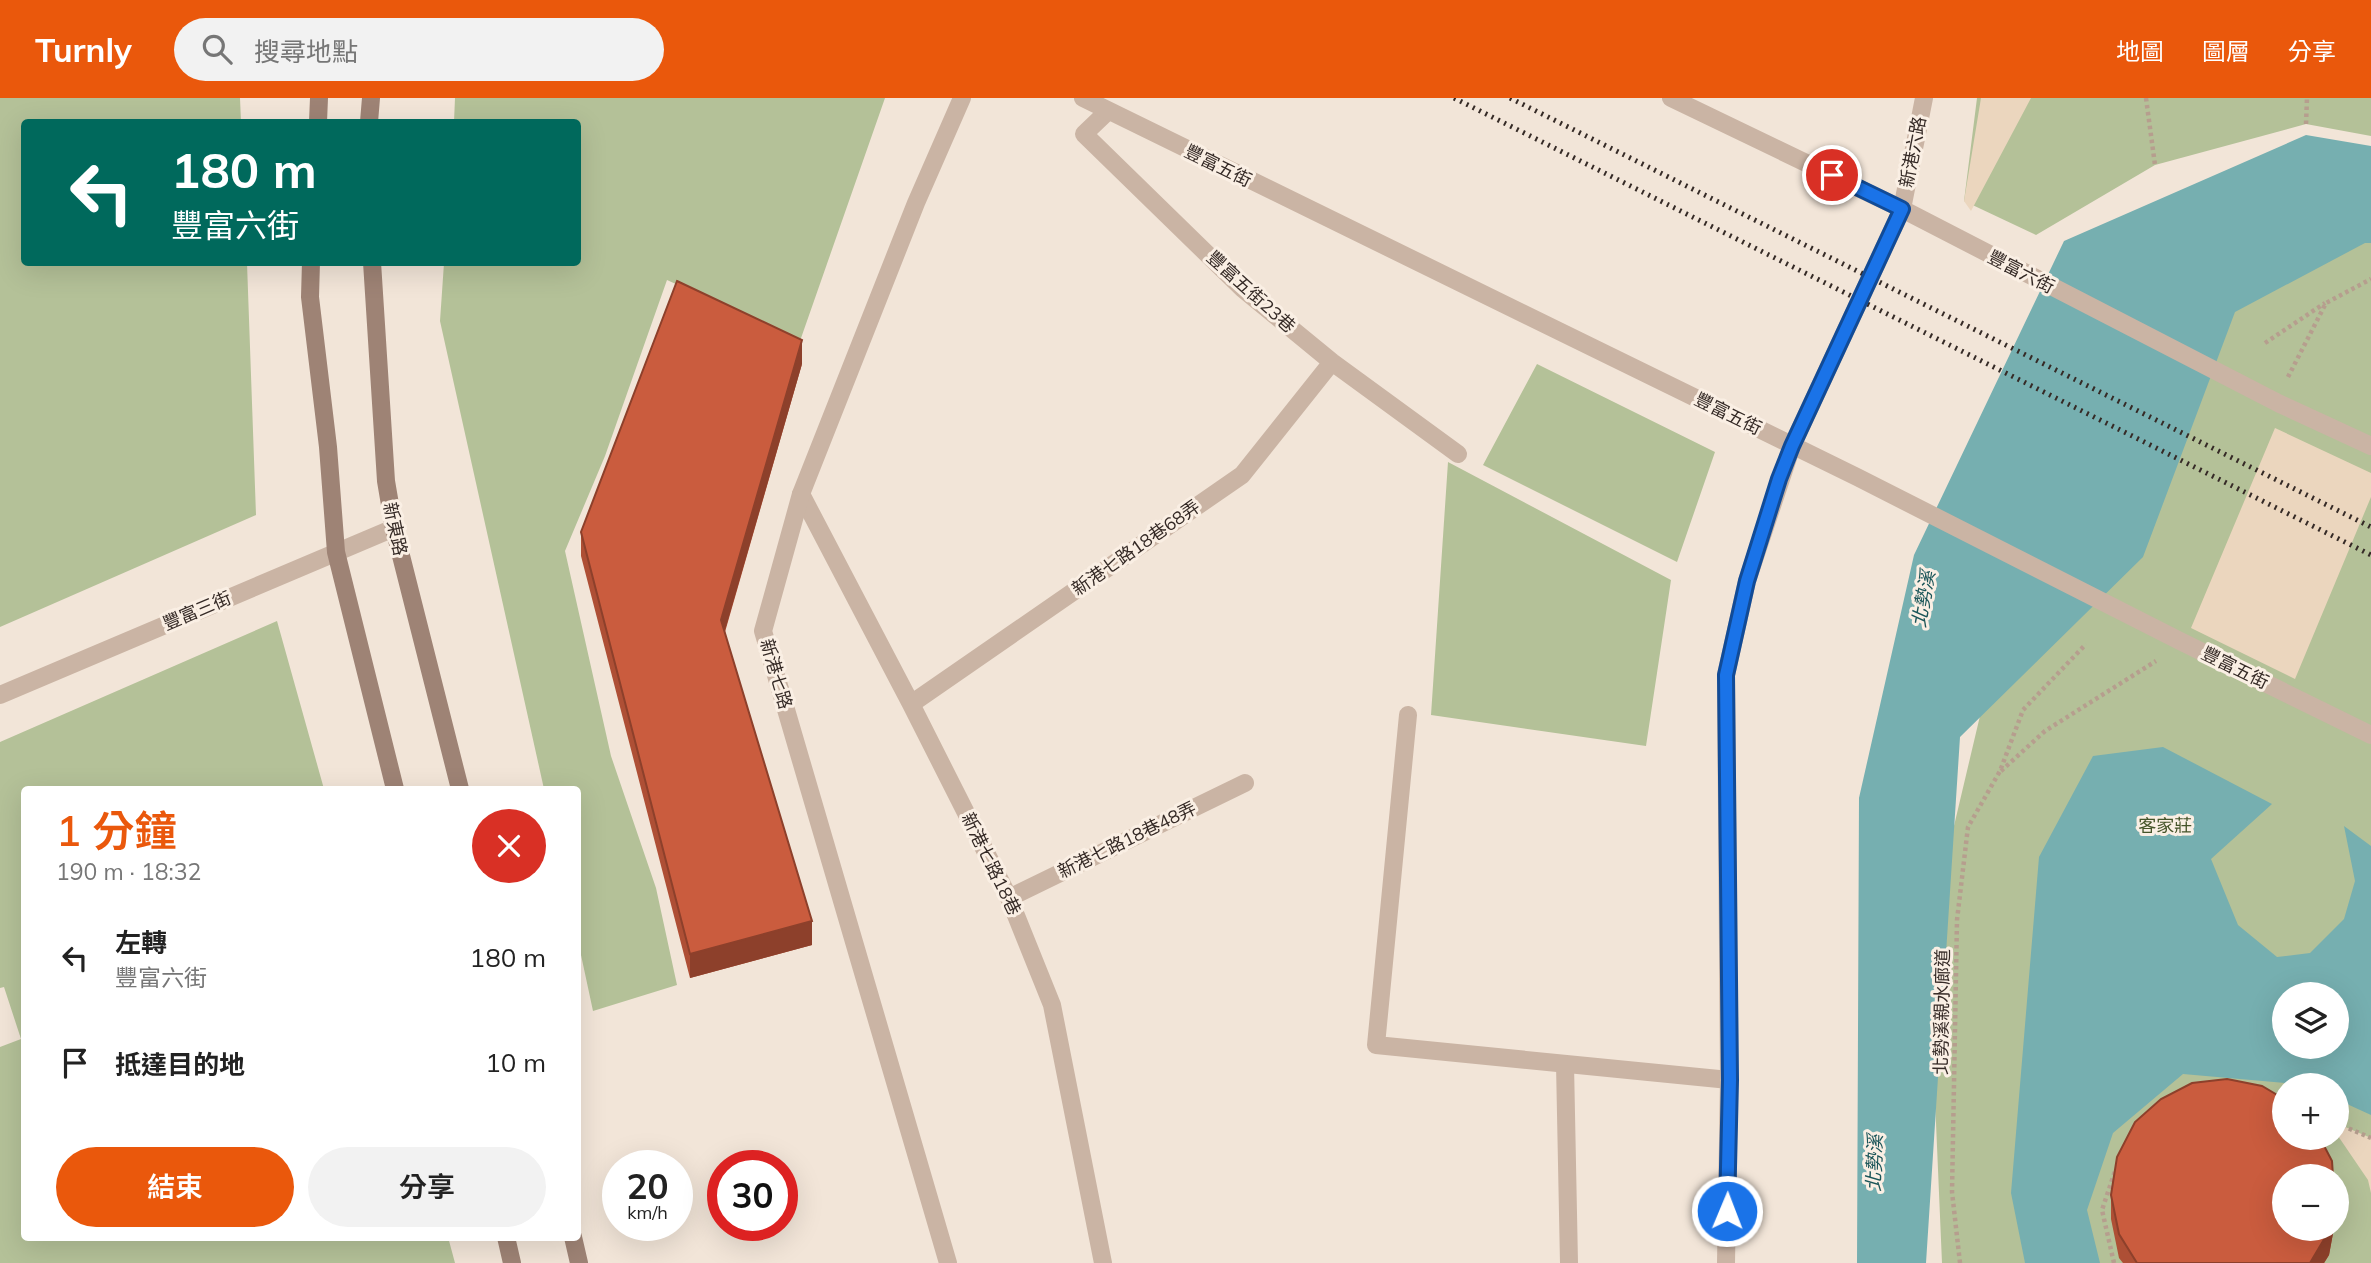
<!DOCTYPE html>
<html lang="zh-TW">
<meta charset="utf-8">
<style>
body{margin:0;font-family:Mulish,"Noto Sans TC",sans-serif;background:#f2f2f2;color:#222;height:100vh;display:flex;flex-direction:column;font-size:26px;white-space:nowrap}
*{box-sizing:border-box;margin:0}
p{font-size:23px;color:#767676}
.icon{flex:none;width:38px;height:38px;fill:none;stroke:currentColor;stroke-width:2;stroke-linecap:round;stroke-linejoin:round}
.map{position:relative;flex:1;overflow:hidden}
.side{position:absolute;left:21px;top:688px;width:560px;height:455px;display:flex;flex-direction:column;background:#fff;border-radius:7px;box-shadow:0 7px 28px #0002}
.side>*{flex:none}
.banner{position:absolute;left:21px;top:21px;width:560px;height:147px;border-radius:7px;box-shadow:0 7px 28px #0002;background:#00695c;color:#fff;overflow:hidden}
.tools{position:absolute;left:2272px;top:884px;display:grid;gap:14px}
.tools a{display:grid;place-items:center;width:77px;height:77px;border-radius:50%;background:#fff;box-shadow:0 7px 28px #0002;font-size:35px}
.speed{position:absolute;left:602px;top:1052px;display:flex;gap:14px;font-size:35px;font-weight:700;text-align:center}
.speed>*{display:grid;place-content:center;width:91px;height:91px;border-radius:50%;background:#fff;box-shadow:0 7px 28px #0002;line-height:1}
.speed small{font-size:18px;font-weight:400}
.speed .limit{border:10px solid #d22;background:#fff;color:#111}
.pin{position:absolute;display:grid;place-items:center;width:60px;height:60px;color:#fff;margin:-30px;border:4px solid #fff;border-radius:50%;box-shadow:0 2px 7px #0007}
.me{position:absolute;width:77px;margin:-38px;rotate:1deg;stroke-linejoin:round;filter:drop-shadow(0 0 5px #0008)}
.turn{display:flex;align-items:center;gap:24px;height:147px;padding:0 35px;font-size:32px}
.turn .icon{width:91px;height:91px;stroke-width:2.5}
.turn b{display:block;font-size:49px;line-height:60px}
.round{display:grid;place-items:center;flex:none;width:74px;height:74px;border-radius:37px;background:#f2f2f2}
.summary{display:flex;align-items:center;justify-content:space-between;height:119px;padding:0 35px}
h1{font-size:42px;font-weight:600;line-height:52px;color:#ea580c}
.primary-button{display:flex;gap:14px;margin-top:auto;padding:14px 35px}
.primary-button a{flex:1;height:80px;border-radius:42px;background:#ea580c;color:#fff;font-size:28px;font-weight:600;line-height:80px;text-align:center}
.primary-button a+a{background:#f2f2f2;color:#222}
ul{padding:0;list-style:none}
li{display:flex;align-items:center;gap:21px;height:105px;padding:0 35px}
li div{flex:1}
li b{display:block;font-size:26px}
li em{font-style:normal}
header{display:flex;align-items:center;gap:42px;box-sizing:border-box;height:98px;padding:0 35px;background:#ea580c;color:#fff}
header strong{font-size:33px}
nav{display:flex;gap:38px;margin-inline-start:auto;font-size:24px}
.search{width:490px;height:63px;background:#f2f2f2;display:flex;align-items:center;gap:18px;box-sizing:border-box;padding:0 24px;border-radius:38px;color:#767676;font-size:26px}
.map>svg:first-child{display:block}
.green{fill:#b4c198;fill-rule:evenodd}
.plaza{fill:#ebd6be}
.water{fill:#76afb0;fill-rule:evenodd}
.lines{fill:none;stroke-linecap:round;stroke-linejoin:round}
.path{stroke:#b69e8e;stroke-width:4.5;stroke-dasharray:3.5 3.5;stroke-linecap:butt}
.service{stroke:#cab4a4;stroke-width:18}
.minor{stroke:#cab4a4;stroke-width:18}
.secondary{stroke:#9e8375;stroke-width:18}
.rail{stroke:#352a26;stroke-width:5;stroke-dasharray:2 5;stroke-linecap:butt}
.wall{fill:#ae4f35}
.shaded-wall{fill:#8d402b}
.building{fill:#ca5c3e;stroke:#8d402b;stroke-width:2}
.route-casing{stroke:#114b97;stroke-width:18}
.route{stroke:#1a73e8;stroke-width:12}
.labels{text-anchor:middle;stroke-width:6;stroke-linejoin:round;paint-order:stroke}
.street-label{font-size:18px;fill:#352a26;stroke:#faefe4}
.park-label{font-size:18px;fill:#455429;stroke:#faefe4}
.water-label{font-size:19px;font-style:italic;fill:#1a5558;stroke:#faefe4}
</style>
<header>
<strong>Turnly</strong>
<div class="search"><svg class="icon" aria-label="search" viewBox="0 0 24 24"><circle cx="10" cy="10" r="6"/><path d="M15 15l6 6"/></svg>搜尋地點</div>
<nav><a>地圖</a><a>圖層</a><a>分享</a></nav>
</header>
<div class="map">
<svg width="2371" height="1165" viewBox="0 0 2371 1165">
<rect width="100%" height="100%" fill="#f2e5d8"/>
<path class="green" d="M0,0H240L241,24H24V164L247,165L256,417L0,529Z
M455,0H885L800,243L667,182L605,358L565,453L611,658L656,790L677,887L593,913L578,843V691H544L440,223L444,165L578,164V24H454Z
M1977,0H2371V38L2306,26L2155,67L2036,137L1964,103Z
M2371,92V1165H1942L1928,838L2005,512L2211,183ZM2284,896H2336V948H2284ZM2284,987H2336V1040H2284ZM2284,1078H2336V1130H2284Z
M1537,266L1715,354L1677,464L1483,367Z
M1448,364L1671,482L1646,648L1431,617Z
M277,523L324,691H24V1139H448L455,1165H0V949L21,941L4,889L0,890V644Z"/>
<path class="plaza" d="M1981,0H2031L1971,113L1964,103Z
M2275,330L2371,375V399L2295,581L2191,530Z
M2336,1025L2371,1040V1095L2368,1082L2336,1035Z"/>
<path class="water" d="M2306,37L2371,48V145H2365L2235,214L2143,459L1960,639L1926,1165H1857L1859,700L1914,457L2064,143Z
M2163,649L2272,706L2211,761L2238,827L2277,859L2310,855L2344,821L2355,783L2344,728L2371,748V1017L2336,1001V987H2308L2183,976L2113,1035L2087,1112L2100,1165H2025L2011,1095L2039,759L2093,658ZM2284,896H2336V948H2284Z"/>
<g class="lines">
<path class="path" d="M2146,0L2155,67
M2306,26L2307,0
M2265,245L2325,205
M2288,279L2326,205L2371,181
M2001,673L2045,633L2156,563
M2336,1025L2371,1040
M1960,1165L1952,1094L1957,822L1968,729L2000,673L2023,612L2086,546
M2114,1165L2102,1112L2115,1073"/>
<path class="service" d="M1107,14L1084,36L1243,191L1332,264L1458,356
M801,396L911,606L1009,800L1052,907L1103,1165
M911,606L1242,377L1332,264
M1408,617L1376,947L1729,982
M1009,800L1245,685
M1565,966L1569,1165"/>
<path class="minor" d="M1083,0L1857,379L2180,543L2371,637
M1671,0L1902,111L2280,306L2371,348
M0,597L394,430
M948,1165L763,533L801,396L916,105L962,0
M1726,1165L1729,982L1726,577L1747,483L1792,348L1902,111L1924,0"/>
<path class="secondary" d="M318,24L319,0
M369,24L371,0
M311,164L310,199L328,349L336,454L395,691
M372,164L386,383L394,430L460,691
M506,1139L512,1165
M573,1139L579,1165"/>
<path class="rail" d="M1454,0L2371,457
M1510,0L2371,429"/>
</g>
<path class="wall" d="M802,266L725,534L812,847L690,880L581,458V434Z
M2111,1097L2284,1130H2334L2329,1157L2324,1165H2123L2119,1160L2111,1121Z"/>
<path class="shaded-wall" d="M802,242V266L721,546V522Z
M812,823V847L690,880V856Z
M2329,1130H2334L2329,1157L2324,1165H2310Z"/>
<path class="building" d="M677,183L802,242L721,522L812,823L690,856L581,434Z
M2227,981L2262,988L2284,1001V1040H2320L2332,1063L2333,1078H2284V1130H2329V1133L2310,1165H2137L2119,1136L2111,1097L2117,1059L2135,1024L2161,1001L2192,985Z"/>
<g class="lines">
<g class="route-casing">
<path id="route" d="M1727,1113L1730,982L1726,577L1747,483L1779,381L1792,348L1902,111L1832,77"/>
</g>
<use href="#route" class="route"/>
</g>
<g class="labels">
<g class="street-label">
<text transform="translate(1913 54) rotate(-79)" y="6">新港六路</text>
<text transform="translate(1218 68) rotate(26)" y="6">豐富五街</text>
<text transform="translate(2021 174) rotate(27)" y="6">豐富六街</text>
<text transform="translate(1251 194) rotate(42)" y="6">豐富五街23巷</text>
<text transform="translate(1728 316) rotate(26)" y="6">豐富五街</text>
<text transform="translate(395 431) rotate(78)" y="6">新東路</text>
<text transform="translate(1136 450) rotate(-35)" y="6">新港七路18巷68弄</text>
<text transform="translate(197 513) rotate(-23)" y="6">豐富三街</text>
<text transform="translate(2235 570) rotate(26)" y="6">豐富五街</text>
<text transform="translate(776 576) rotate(74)" y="6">新港七路</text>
<text transform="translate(1127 742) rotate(-26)" y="6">新港七路18巷48弄</text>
<text transform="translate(991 766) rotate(64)" y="6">新港七路18巷</text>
<text transform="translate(1942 914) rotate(-89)" y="6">北勢溪親水廊道</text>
</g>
<g class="park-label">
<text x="2165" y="734">客家莊</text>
</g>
<g class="water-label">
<text transform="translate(1923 501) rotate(-80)" y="7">北勢溪</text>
<text transform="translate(1874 1065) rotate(-88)" y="7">北勢溪</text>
</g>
</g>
</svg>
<div class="tools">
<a><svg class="icon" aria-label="layers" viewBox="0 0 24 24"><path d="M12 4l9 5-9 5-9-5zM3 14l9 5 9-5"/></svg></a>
<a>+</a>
<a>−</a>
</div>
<div class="speed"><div>20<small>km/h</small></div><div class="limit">30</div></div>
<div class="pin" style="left:1832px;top:77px;background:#d93025"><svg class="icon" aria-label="arrive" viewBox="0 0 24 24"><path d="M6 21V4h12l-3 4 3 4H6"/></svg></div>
<svg class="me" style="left:1727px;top:1113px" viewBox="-20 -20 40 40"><circle r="17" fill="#1a73e8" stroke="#fff" stroke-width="3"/><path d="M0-11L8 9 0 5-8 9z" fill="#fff"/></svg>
<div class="banner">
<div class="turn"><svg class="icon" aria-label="left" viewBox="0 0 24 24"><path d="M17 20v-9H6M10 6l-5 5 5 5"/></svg><div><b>180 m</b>豐富六街</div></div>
</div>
<section class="side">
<div class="summary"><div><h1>1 分鐘</h1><p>190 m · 18:32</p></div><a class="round" style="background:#d93025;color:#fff"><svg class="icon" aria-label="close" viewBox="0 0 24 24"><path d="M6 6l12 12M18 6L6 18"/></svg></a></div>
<ul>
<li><svg class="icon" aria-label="left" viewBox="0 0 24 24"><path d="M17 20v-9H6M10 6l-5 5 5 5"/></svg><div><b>左轉</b><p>豐富六街</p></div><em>180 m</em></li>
<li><svg class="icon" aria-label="arrive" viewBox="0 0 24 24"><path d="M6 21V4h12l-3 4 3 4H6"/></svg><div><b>抵達目的地</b></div><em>10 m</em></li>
</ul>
<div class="primary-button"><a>結束</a><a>分享</a></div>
</section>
</div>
